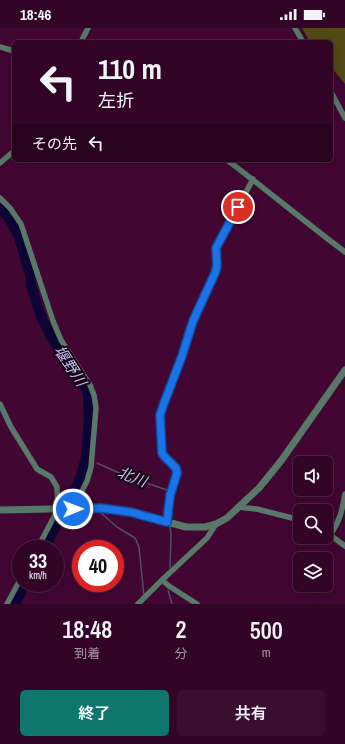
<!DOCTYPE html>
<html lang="ja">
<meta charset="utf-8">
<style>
body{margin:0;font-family:"Archivo Narrow","Noto Sans JP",sans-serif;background:#3a0e2e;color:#f1f3f6;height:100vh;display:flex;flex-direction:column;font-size:15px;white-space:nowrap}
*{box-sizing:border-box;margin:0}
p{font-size:13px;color:#a898a7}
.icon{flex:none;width:22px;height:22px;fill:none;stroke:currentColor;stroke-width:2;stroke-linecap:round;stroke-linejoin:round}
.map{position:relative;height:576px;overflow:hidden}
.side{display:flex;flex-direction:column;background:#320426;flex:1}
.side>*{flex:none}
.hud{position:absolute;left:12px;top:12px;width:321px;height:122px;border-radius:6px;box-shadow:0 4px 16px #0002,0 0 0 1px #4d2543;background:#320426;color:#f1f3f6;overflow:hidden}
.fabs{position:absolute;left:293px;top:428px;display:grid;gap:8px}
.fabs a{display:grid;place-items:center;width:40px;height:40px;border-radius:6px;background:#320426;box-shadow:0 4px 16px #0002,0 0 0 1px #4d2543;font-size:20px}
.speed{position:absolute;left:12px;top:512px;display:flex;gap:8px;font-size:20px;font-weight:700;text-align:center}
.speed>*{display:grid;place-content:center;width:52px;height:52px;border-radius:50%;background:#320426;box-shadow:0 4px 16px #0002,0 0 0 1px #4d2543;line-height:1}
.speed small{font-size:10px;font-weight:400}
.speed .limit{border:6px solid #d22;background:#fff;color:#111}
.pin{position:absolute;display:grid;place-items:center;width:34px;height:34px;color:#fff;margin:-17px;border:2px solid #fff;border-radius:50%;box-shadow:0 1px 4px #0007}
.me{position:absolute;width:44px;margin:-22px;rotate:89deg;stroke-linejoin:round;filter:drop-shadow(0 0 3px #0008)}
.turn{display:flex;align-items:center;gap:14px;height:84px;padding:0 20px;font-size:18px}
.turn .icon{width:52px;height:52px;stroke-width:2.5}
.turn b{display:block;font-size:28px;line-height:34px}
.then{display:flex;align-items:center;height:38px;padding:0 20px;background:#0003;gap:8px;font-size:15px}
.eta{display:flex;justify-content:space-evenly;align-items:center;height:68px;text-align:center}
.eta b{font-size:24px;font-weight:600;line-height:28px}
.button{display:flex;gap:8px;margin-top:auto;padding:8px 20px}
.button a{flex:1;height:46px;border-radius:6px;background:#0f766e;color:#fff;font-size:16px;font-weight:600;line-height:46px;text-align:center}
.button a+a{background:#3a0e2e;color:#f1f3f6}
.status{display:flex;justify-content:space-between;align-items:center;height:28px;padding:0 20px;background:#320426;direction:ltr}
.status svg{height:11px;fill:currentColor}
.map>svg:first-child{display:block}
.green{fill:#514a15}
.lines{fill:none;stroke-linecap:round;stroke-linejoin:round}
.stream{stroke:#554a6f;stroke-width:1.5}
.river{stroke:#0d0436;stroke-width:10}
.minor{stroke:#597968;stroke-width:5.5}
.tertiary{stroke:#597968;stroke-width:7}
.route-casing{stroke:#114b97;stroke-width:10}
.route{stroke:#1a73e8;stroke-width:7}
.labels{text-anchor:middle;stroke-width:4;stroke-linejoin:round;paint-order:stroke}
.water-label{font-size:15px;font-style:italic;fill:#bfc4f7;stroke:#1b0414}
</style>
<div class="status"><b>18:46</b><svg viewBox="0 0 49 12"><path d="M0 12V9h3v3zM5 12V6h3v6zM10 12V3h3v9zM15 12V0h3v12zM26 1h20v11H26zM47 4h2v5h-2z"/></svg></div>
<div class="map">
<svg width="345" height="576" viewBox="0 0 345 576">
<rect width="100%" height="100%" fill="#420633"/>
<path class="green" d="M302,0H345V56L331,39V14H310Z"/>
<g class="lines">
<path class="stream" d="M97,435L126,448L167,462
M81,447L82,452
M85,465L90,476
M101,485L117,499L135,510L139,519L144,568
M171,490L174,464
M170,498L171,507L170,540
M168,562L172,576"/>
<path class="river" d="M0,181L8,189L19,209L30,248L31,258L41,288L50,307L67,334L80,351L88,365L89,390L86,429L81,447L75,462L44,521
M15,576L26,555"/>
<path class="minor" d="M295,0L303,14
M81,14L88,0
M0,19L14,23
M331,64L345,90
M227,132C267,162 305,194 345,224
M0,135L14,123
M0,170L10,180L21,196L53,293L61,312L90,357L94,367L96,380L91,439L87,453L73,481
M0,376L11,399L37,441L51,449L57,459L58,481L37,521
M238,479L257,481L300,492
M167,494L170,468L177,445L176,440L165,429L162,425L160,387L163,378L182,328L193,293L215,245L217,238L216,220L253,151
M326,504L345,518
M330,507C340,493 342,483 345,466
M162,552L169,558L197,576
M7,576L21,550
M138,576L162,552L207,510L216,496"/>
<path class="tertiary" d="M0,482L100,480L130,484L186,499H205L216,496L227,490L259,460L281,433L345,342"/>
</g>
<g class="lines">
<g class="route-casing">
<path id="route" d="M73,481L100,480L130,484L167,494L170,468L177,445L176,440L165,429L162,425L160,387L163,378L182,328L193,293L215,245L217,238L216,220L238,179"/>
</g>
<use href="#route" class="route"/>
</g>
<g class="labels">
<g class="water-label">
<text transform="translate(70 338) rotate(57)" y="5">堰野川</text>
<text transform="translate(132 449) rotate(21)" y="5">北川</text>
</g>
</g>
</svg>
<div class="fabs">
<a><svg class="icon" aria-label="sound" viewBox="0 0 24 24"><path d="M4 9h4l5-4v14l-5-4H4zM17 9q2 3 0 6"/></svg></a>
<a><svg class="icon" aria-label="search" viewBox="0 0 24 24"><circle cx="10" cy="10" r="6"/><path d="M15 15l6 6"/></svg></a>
<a><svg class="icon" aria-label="layers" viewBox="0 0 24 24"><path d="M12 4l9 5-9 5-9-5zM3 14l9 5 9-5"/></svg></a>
</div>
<div class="speed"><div>33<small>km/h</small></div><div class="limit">40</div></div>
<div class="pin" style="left:238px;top:179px;background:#d93025"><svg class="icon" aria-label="arrive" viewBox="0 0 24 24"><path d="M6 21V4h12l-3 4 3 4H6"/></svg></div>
<svg class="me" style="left:73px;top:481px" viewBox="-20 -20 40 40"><circle r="17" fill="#1a73e8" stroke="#fff" stroke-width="3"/><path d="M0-11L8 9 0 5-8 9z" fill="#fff"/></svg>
<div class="hud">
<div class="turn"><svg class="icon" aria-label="left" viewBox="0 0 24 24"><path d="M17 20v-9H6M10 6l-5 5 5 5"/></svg><div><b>110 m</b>左折</div></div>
<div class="then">その先<svg class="icon" aria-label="left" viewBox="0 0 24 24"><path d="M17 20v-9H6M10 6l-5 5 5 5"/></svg></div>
</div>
</div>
<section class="side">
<div class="eta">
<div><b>18:48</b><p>到着</p></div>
<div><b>2</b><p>分</p></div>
<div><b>500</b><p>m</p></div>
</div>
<div class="button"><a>終了</a><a>共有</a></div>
</section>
